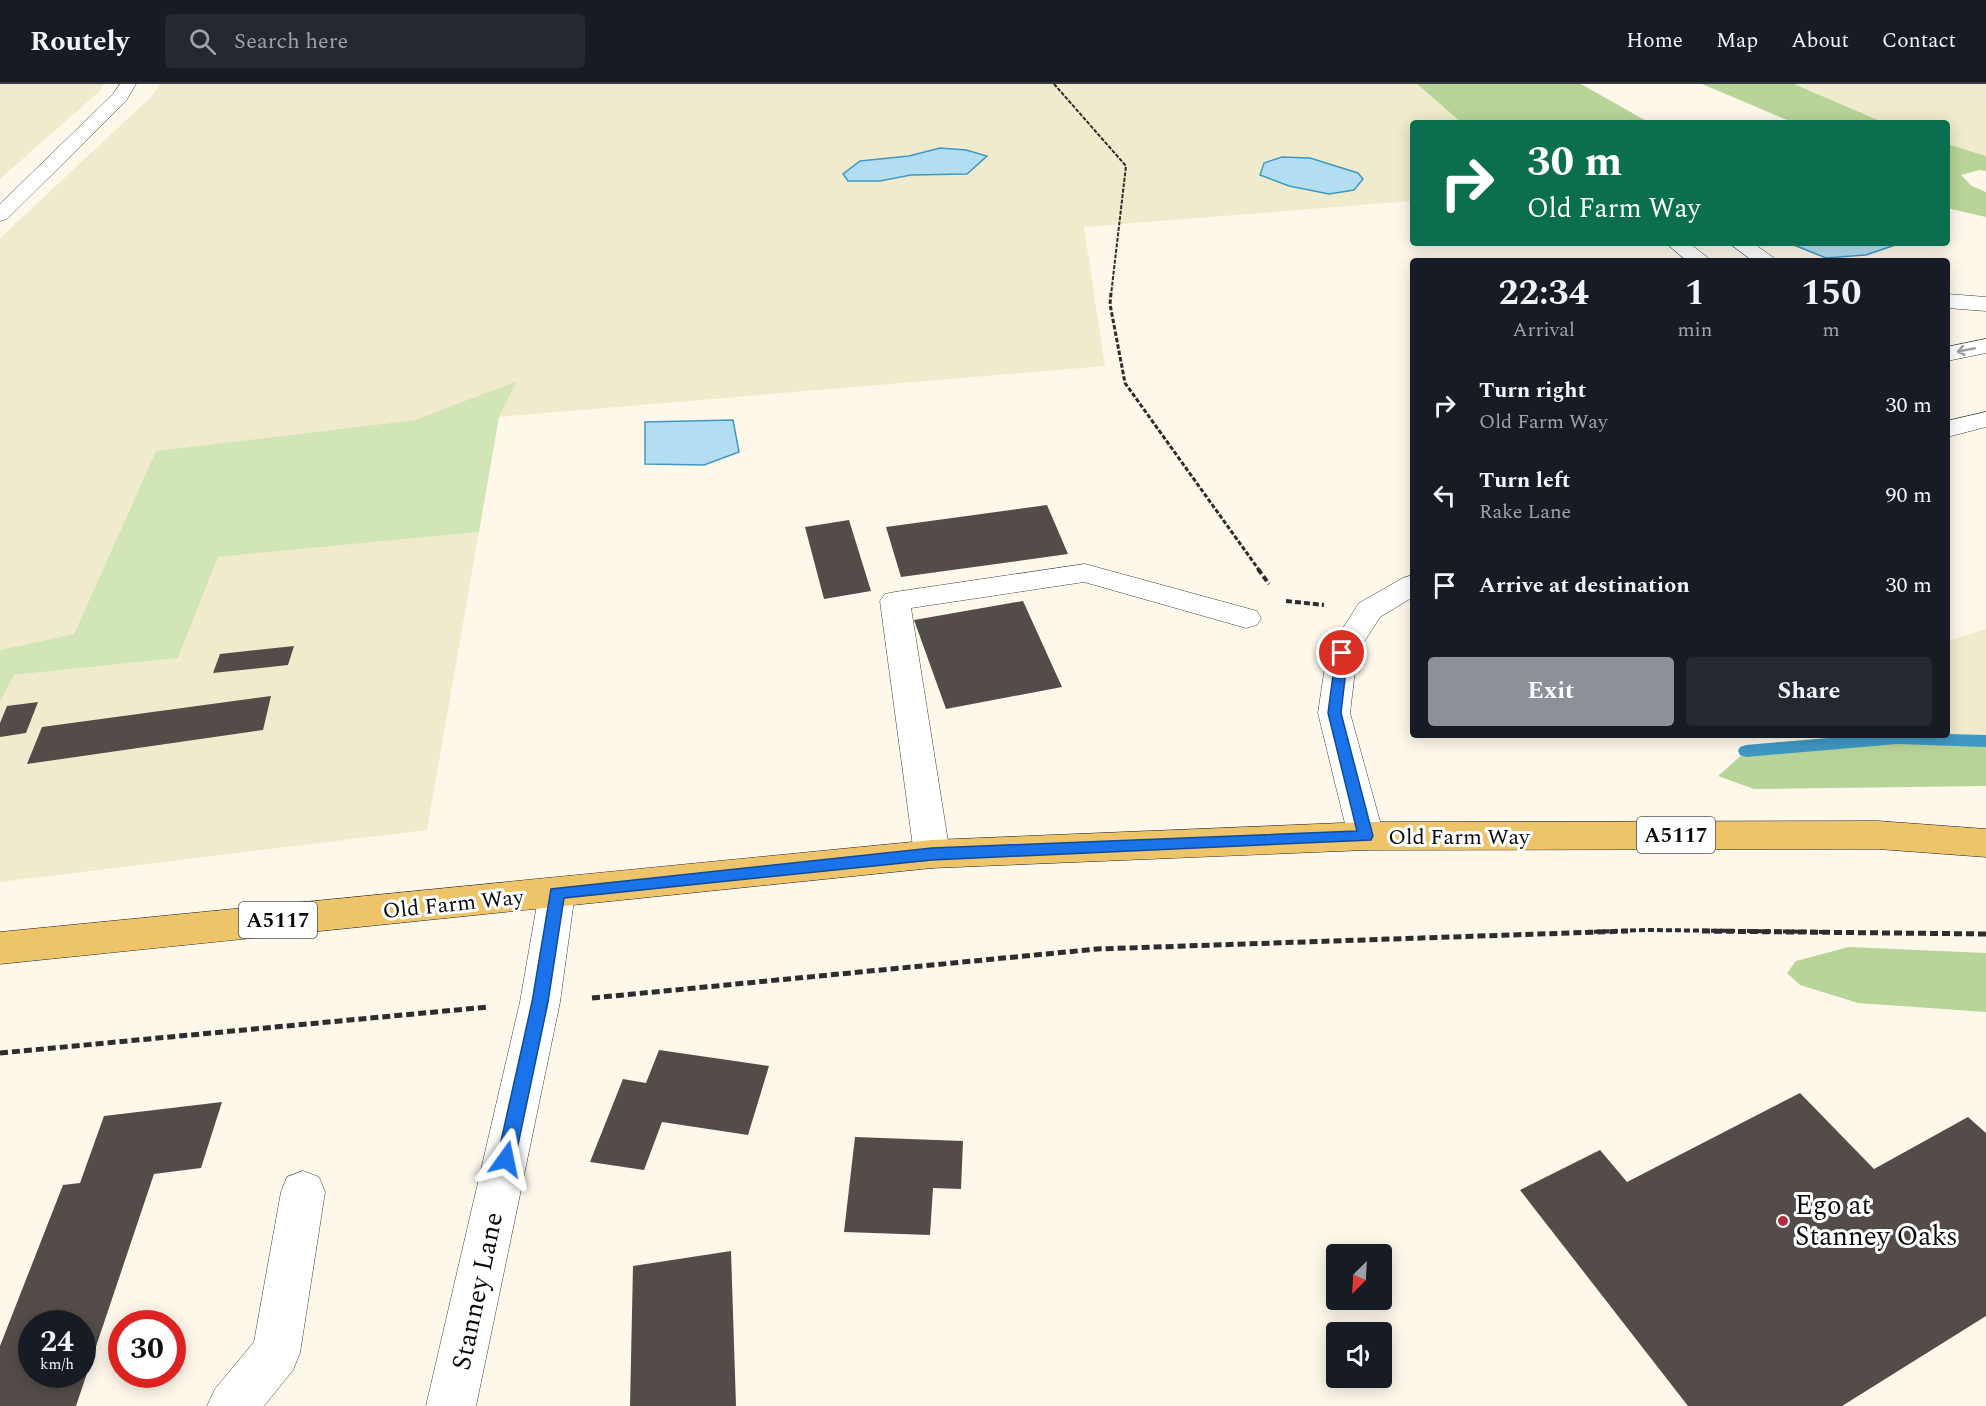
<!DOCTYPE html>
<style>
body{margin:0;font-family:Spectral,serif;background:#242831;color:#f1f3f6;height:100vh;display:flex;flex-direction:column;font-size:22px;white-space:nowrap}
*{box-sizing:border-box;margin:0}
p{font-size:20px;color:#9ea1a6}
.icon{flex:none;width:33px;height:33px;fill:none;stroke:currentColor;stroke-width:2;stroke-linecap:round;stroke-linejoin:round}
.map{position:relative;flex:1;overflow:hidden}
.details{position:absolute;left:1410px;top:174px;width:540px;height:480px;display:flex;flex-direction:column;background:#171b24;border-radius:6px;box-shadow:0 3px 15px #0003}
.details>*{flex:none}
.top-card{position:absolute;left:1410px;top:36px;width:540px;height:126px;border-radius:6px;box-shadow:0 3px 15px #0003;background:#0b6e4f;color:#fff;overflow:hidden}
.needle{width:39px;rotate:204deg}
.fabs{position:absolute;left:1326px;top:1160px;display:grid;gap:12px}
.fabs a{display:grid;place-items:center;width:66px;height:66px;border-radius:6px;background:#171b24;box-shadow:0 3px 15px #0003;font-size:30px}
.speed{position:absolute;left:18px;top:1226px;display:flex;gap:12px;font-size:30px;font-weight:700;text-align:center}
.speed>*{display:grid;place-content:center;width:78px;height:78px;border-radius:50%;background:#171b24;box-shadow:0 3px 15px #0003;line-height:1}
.speed small{font-size:15px;font-weight:400}
.speed .limit{border:9px solid #d22;background:#fff;color:#111}
.pin{position:absolute;display:grid;place-items:center;width:51px;height:51px;color:#fff;margin:-26px;border:3px solid #fff;border-radius:50%;box-shadow:0 2px 6px #0007}
.me{position:absolute;width:66px;margin:-33px;rotate:12deg;stroke-linejoin:round;filter:drop-shadow(0 0 4px #0008)}
.turn{display:flex;align-items:center;gap:21px;height:126px;padding:0 18px;font-size:27px}
.turn .icon{width:78px;height:78px;stroke-width:2.5}
.turn b{display:block;font-size:42px;line-height:51px}
.eta{display:flex;justify-content:space-evenly;align-items:center;height:102px;text-align:center}
.eta b{font-size:36px;font-weight:700;line-height:42px}
.action{display:flex;gap:12px;margin-top:auto;padding:12px 18px}
.action a{flex:1;height:69px;border-radius:6px;background:#8c9099;color:#fff;font-size:24px;font-weight:700;line-height:69px;text-align:center}
.action a+a{background:#242831;color:#f1f3f6}
ul{padding:0;list-style:none}
li{display:flex;align-items:center;gap:18px;height:90px;padding:0 18px}
li div{flex:1}
li b{display:block;font-size:22px}
li em{font-style:normal}
header{display:flex;align-items:center;gap:36px;box-sizing:border-box;height:84px;padding:0 30px;background:#171b24;border-bottom:2px solid #363941}
header strong{font-size:28px}
nav{display:flex;gap:33px;margin-inline-start:auto;font-size:21px}
.search{width:420px;height:54px;background:#242831;display:flex;align-items:center;gap:15px;box-sizing:border-box;padding:0 21px;border-radius:6px;color:#9ea1a6;font-size:22px}
.map>svg:first-child{display:block}
.farmland{fill:#f1ebcd}
.green{fill:#d2e5b7}
.forest{fill:#b8d498}
.water{fill:#b3def1;stroke:#3f98c3;stroke-width:1.5}
.lines{fill:none;stroke-linecap:round;stroke-linejoin:round}
.stream{fill:#3f98c3;fill-rule:evenodd}
.building{fill:#534c48;fill-rule:evenodd}
.minor-casing{stroke:#3e3e3e;stroke-width:1}
.major-casing{stroke:#1c1c1c;stroke-width:1}
.path-far3{stroke:#2d2d2d;stroke-width:2;stroke-dasharray:4 1.5;stroke-linecap:butt}
.path-far2{stroke:#2d2d2d;stroke-width:3;stroke-dasharray:4.5 2;stroke-linecap:butt}
.path-far1{stroke:#2d2d2d;stroke-width:4;stroke-dasharray:6 3;stroke-linecap:butt}
.path{stroke:#2d2d2d;stroke-width:5;stroke-dasharray:8 4;stroke-linecap:butt}
.minor{fill:#fff;fill-rule:evenodd}
.major{fill:#eec46a;fill-rule:evenodd}
.oneway{stroke:#9d9d9d}
.route{fill:#1a73e8;stroke:#114b97;stroke-width:1.5}
.poi-dot{fill:#b02e3e;stroke:#fff;stroke-width:2}
.labels{text-anchor:middle;stroke-width:6;stroke-linejoin:round;paint-order:stroke}
.shield{fill:#fff;stroke:#545454;stroke-width:1.5}
.shield-label{font-size:21px;font-weight:bold;fill:#0b0b0b}
.street-label{font-size:22px;fill:#0b0b0b;stroke:#fff}
.near-poi-label{font-size:27px;fill:#0b0b0b;stroke:#fff;text-anchor:start}
.near-street-label{font-size:27px;fill:#0b0b0b;stroke:#fff}
</style>
<header>
<strong>Routely</strong>
<div class="search"><svg class="icon" aria-label="search" viewBox="0 0 24 24"><circle cx="10" cy="10" r="6"/><path d="M15 15l6 6"/></svg>Search here</div>
<nav><a>Home</a><a>Map</a><a>About</a><a>Contact</a></nav>
</header>
<div class="map">
<svg width="1986" height="1322" viewBox="0 0 1986 1322">
<rect width="100%" height="100%" fill="#fef8eb"/>
<path class="farmland" d="M0,0H103L100,7L0,95Z
M160,0H1417L1462,39H1413V117L1084,143L1105,282L499,333L516,298L415,336L156,367L74,550L0,566V154L153,11Z
M1794,0H1986V72L1947,60V39H1885Z
M479,448L427,746L0,798V618L14,591L178,574L218,473Z
M1986,545V657L1897,654L1894,651H1947V557Z"/>
<path class="green" d="M517,297L499,333L479,448L218,473L178,574L14,591L0,618V566L74,550L156,367L415,336Z"/>
<path class="forest" d="M1417,0H1581L1650,39H1462Z
M1702,0H1794L1885,39H1794Z
M1947,60L1986,72V87L1979,86L1961,91L1972,102L1986,108V133L1947,124Z
M1897,654L1986,657V702L1754,705L1718,692L1746,667Z
M1849,863L1986,869V928L1858,919L1800,901L1787,889L1796,877Z"/>
<path class="water" d="M940,64L966,66L987,72L967,90L911,91L880,97H848L843,90L860,77L909,72Z
M1282,73L1310,74L1358,89L1363,95L1354,106L1329,110L1289,102L1260,91L1264,79Z
M1789,159H1901L1866,171L1826,174Z
M733,336L739,368L704,381L645,380V338Z"/>
<g class="lines">
<path class="stream" d="M1947,650L1986,651V663L1897,660L1746,673L1740,671L1738,667L1740,663L1746,661L1863,651Z"/>
</g>
<path class="building" d="M1047,421L1068,470L901,493L886,443Z
M849,436L871,507L824,515L805,443Z
M1023,517L1062,603L946,625L914,536Z
M294,562L288,581L213,589L220,570Z
M271,612L263,646L27,680L42,643Z
M38,618L26,649L0,653V639L7,622Z
M659,966L769,982L748,1051L662,1038L644,1086L590,1078L623,995L646,999Z
M1800,1009L1874,1085L1968,1033L1986,1049V1232L1842,1322H1688L1520,1106L1600,1066L1627,1098Z
M222,1018L201,1084L154,1090L76,1322H0V1262L63,1101L80,1099L104,1032ZM32,1239H82V1290H32Z
M855,1053L963,1057L961,1105L933,1104L930,1151L844,1148Z
M731,1167L736,1322H630L633,1182Z"/>
<g class="lines">
<g class="minor-casing">
<path id="minor" d="M120,0H136L126,17L7,135L0,137V120L113,10Z
M1666,159H1689L1712,177H1687Z
M1729,159H1753L1778,177H1753Z
M1947,210L1986,213V227L1947,224Z
M1986,255V269L1947,277V263Z
M1986,328V343L1947,353V337Z
M1085,480L1257,527L1261,534L1257,541L1246,544L1084,498L911,524L950,770L945,780L932,784L919,780L914,770L880,517L885,510L895,508Z
M1413,491V513L1380,533L1357,569L1350,629L1384,752L1378,762L1366,766L1354,762L1348,752L1318,629L1327,569L1359,519L1403,494Z
M557,794L570,799L575,809L560,918L476,1322H426L520,918L539,809L544,799Z
M303,1087L319,1093L325,1108L300,1269L293,1286L264,1322H207L215,1305L254,1258L281,1108L287,1093Z"/>
</g>
<g class="major-casing">
<path id="major" d="M1878,737L1986,745V773L1878,765L1366,766L932,784L0,880V848L932,756L1366,738Z"/>
</g>
<path class="path-far3" d="M1054,0L1126,82L1111,211"/>
<path class="path-far2" d="M1111,209L1110,220L1125,299L1259,486"/>
<path class="path-far1" d="M1258,485L1269,500
M1286,517L1324,521
M1585,848L1647,846L1829,848"/>
<path class="path" d="M1702,847L1986,850
M592,914L1097,865L1628,847
M0,969L488,923"/>
<use href="#minor" class="minor"/>
<use href="#major" class="major"/>
</g>
<defs><path id="oneway-shaft" d="M-6 0H5M1.5-3L5.5 0L1.5 3" fill="none" stroke-width="1.6" stroke-linecap="round" stroke-linejoin="round" transform="scale(1.5)"/></defs>
<use class="oneway" href="#oneway-shaft" transform="translate(1966 266) rotate(169)"/>
<path class="route" d="M1342,565L1348,569L1341,629L1373,752L1371,756L932,776L564,814L548,918L515,1075L512,1081L506,1084L499,1081L497,1075L532,918L551,805L932,764L1357,747L1328,629L1336,569Z"/>
<circle class="poi-dot" cx="1783" cy="1137" r="6"/>
<g class="labels">
<g class="shield">
<rect x="1637" y="733" width="78" height="36" rx="4.5"/>
<rect x="239" y="818" width="78" height="36" rx="4.5"/>
</g>
<g class="shield-label">
<text x="1676" y="758">A5117</text>
<text x="278" y="843">A5117</text>
</g>
<g class="street-label">
<text x="1459" y="760">Old Farm Way</text>
<text transform="translate(453 819) rotate(-6)" y="8">Old Farm Way</text>
</g>
<g class="near-poi-label">
<text x="1795" y="1130">Ego at<tspan x="1795" dy="31">Stanney Oaks</tspan></text>
</g>
<g class="near-street-label">
<text transform="translate(477 1207) rotate(-78)" y="9">Stanney Lane</text>
</g>
</g>
</svg>
<div class="fabs">
<a><svg class="needle" viewBox="-14 -14 28 28"><path d="M0-13l5 13h-10z" fill="#e53935"/><path d="M0 13l5-13h-10z" fill="#9ea1a6"/></svg></a>
<a><svg class="icon" aria-label="sound" viewBox="0 0 24 24"><path d="M4 9h4l5-4v14l-5-4H4zM17 9q2 3 0 6"/></svg></a>
</div>
<div class="speed"><div>24<small>km/h</small></div><div class="limit">30</div></div>
<div class="pin" style="left:1342px;top:569px;background:#d93025"><svg class="icon" aria-label="arrive" viewBox="0 0 24 24"><path d="M6 21V4h12l-3 4 3 4H6"/></svg></div>
<svg class="me" style="left:506px;top:1075px" viewBox="-20 -20 40 40"><path d="M0-17L14 15 0 8-14 15z" fill="#1a73e8" stroke="#fff" stroke-width="4"/></svg>
<div class="top-card">
<div class="turn"><svg class="icon" aria-label="right" viewBox="0 0 24 24"><path d="M7 20v-9h11M14 6l5 5-5 5"/></svg><div><b>30 m</b>Old Farm Way</div></div>
</div>
<section class="details">
<div class="eta">
<div><b>22:34</b><p>Arrival</p></div>
<div><b>1</b><p>min</p></div>
<div><b>150</b><p>m</p></div>
</div>
<ul>
<li><svg class="icon" aria-label="right" viewBox="0 0 24 24"><path d="M7 20v-9h11M14 6l5 5-5 5"/></svg><div><b>Turn right</b><p>Old Farm Way</p></div><em>30 m</em></li>
<li><svg class="icon" aria-label="left" viewBox="0 0 24 24"><path d="M17 20v-9H6M10 6l-5 5 5 5"/></svg><div><b>Turn left</b><p>Rake Lane</p></div><em>90 m</em></li>
<li><svg class="icon" aria-label="arrive" viewBox="0 0 24 24"><path d="M6 21V4h12l-3 4 3 4H6"/></svg><div><b>Arrive at destination</b></div><em>30 m</em></li>
</ul>
<div class="action"><a>Exit</a><a>Share</a></div>
</section>
</div>
